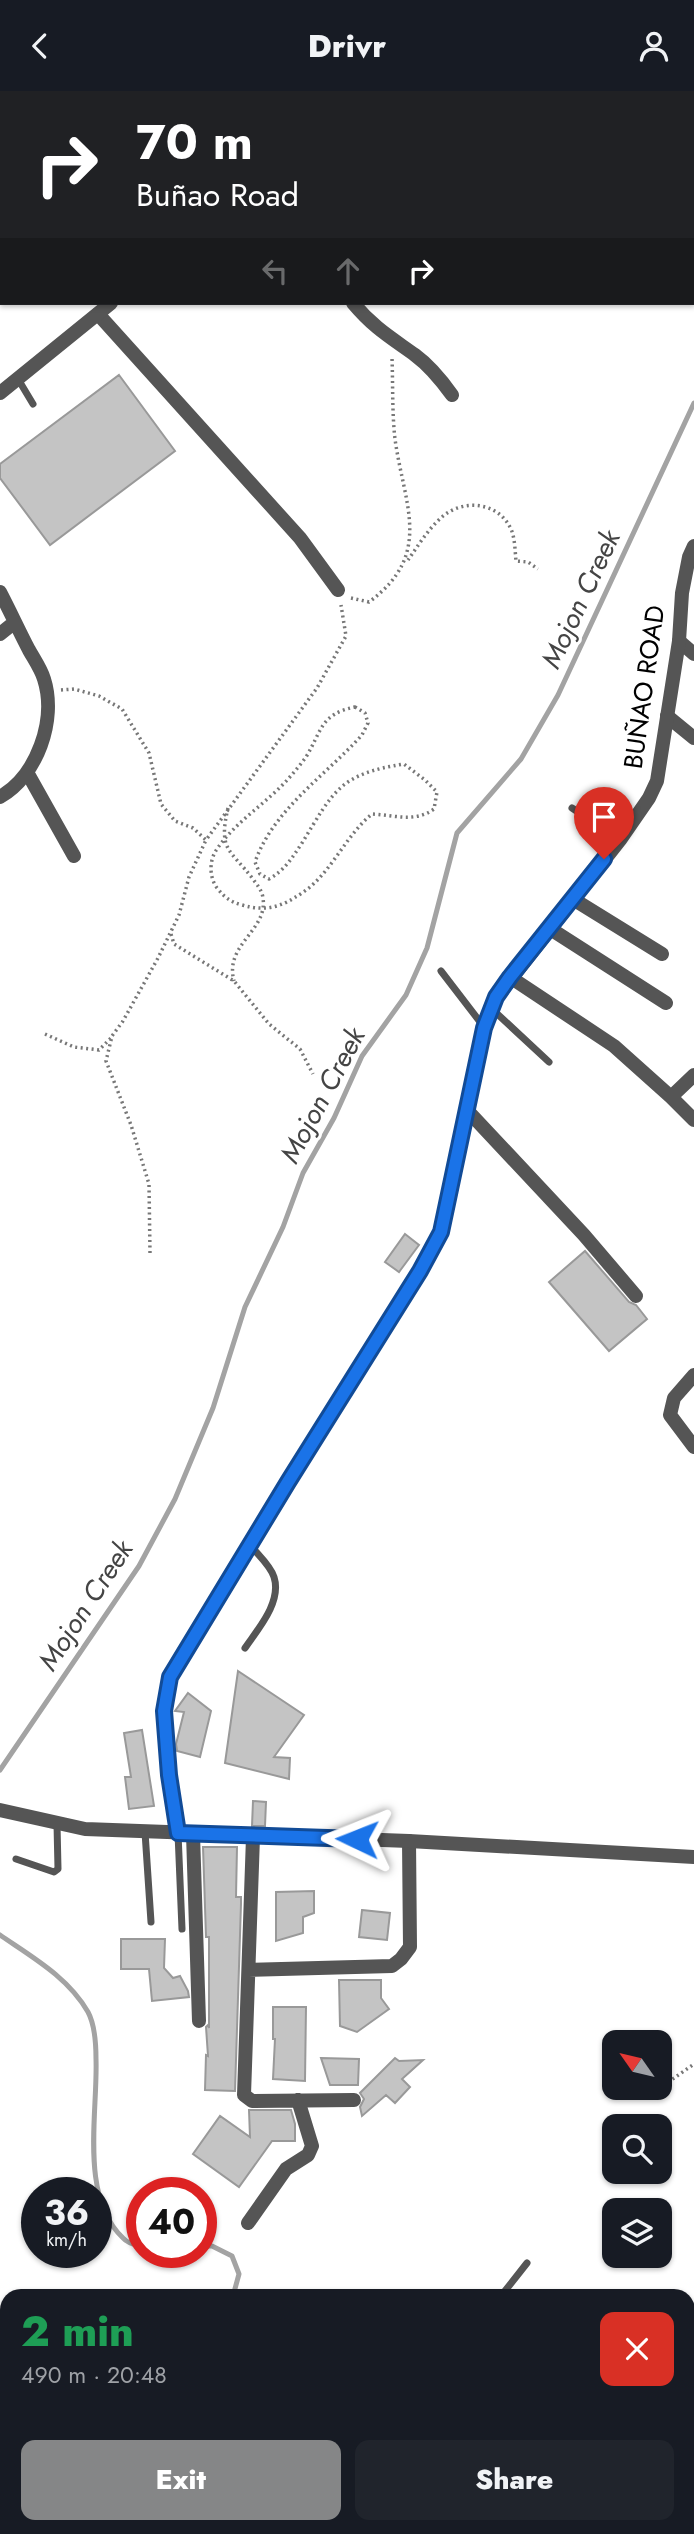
<!DOCTYPE html>
<meta charset="utf-8">
<style>
body{margin:0;font-family:Jost,sans-serif;background:#20242c;color:#f1f3f6;height:100vh;display:flex;flex-direction:column;font-size:26px;white-space:nowrap}
*{box-sizing:border-box;margin:0}
p{font-size:23px;color:#9ea1a6}
.icon{flex:none;width:38px;height:38px;fill:none;stroke:currentColor;stroke-width:2;stroke-linecap:round;stroke-linejoin:round}
.map{position:relative;flex:1;overflow:hidden}
.sheet{position:absolute;left:0px;top:2198px;width:695px;height:245px;display:flex;flex-direction:column;background:#171b24;border-radius:21px 21px 0 0;box-shadow:0 2px 5px #0004}
.sheet>*{flex:none}
.top-card{position:absolute;left:0px;top:0px;width:695px;height:214px;box-shadow:0 2px 5px #0004;background:#202124;color:#fff;overflow:hidden}
.needle{width:46px;rotate:304deg}
.buttons{position:absolute;left:602px;top:1939px;display:grid;gap:14px}
.buttons a{display:grid;place-items:center;width:70px;height:70px;border-radius:14px;background:#171b24;box-shadow:0 2px 5px #0004;font-size:35px}
.speed{position:absolute;left:21px;top:2086px;display:flex;gap:14px;font-size:35px;font-weight:700;text-align:center}
.speed>*{display:grid;place-content:center;width:91px;height:91px;border-radius:50%;background:#171b24;box-shadow:0 2px 5px #0004;line-height:1}
.speed small{font-size:18px;font-weight:400}
.speed .limit{border:10px solid #d22;background:#fff;color:#111}
.pin{position:absolute;display:grid;place-items:center;width:60px;height:60px;color:#fff;margin:-72px -30px;border-radius:50% 50% 50% 0;rotate:-45deg;box-shadow:0 0 7px #0007}
.pin .icon{rotate:45deg}
.me{position:absolute;width:77px;margin:-38px;rotate:272deg;stroke-linejoin:round;filter:drop-shadow(0 0 5px #0008)}
.turn{display:flex;align-items:center;gap:24px;height:147px;padding:0 21px;font-size:32px}
.turn .icon{width:91px;height:91px;stroke-width:2.5}
.turn b{display:block;font-size:49px;line-height:60px}
.lanes{display:flex;align-items:center;height:66px;padding:0 21px;background:#0003;justify-content:center;gap:35px;direction:ltr}
.lanes .off{opacity:.35}
.round{display:grid;place-items:center;flex:none;width:74px;height:74px;border-radius:14px;background:#20242c}
.summary{display:flex;align-items:center;justify-content:space-between;height:119px;padding:0 21px}
h1{font-size:42px;font-weight:800;line-height:52px;color:#1e9e55}
.primary-button{display:flex;gap:14px;margin-top:auto;padding:14px 21px}
.primary-button a{flex:1;height:80px;border-radius:14px;background:#858687;color:#fff;font-size:28px;font-weight:800;line-height:80px;text-align:center}
.primary-button a+a{background:#20242c;color:#f1f3f6}
header{display:flex;justify-content:space-between;align-items:center;height:91px;padding:0 21px;background:#171b24;font-size:32px;font-weight:800}
.map>svg:first-child{display:block}
.lines{fill:none;stroke-linecap:round;stroke-linejoin:round}
.stream{stroke:#a3a3a3;stroke-width:5}
.building{fill:#c4c4c4;stroke:#999;stroke-width:2}
.path{stroke:#777;stroke-width:3.5;stroke-dasharray:2 3.5;stroke-linecap:butt}
.service{stroke:#555;stroke-width:7}
.minor{stroke:#555;stroke-width:14}
.tertiary{stroke:#555;stroke-width:14}
.route-casing{stroke:#114b97;stroke-width:18}
.route{stroke:#1a73e8;stroke-width:12}
.labels{text-anchor:middle;stroke-width:6;stroke-linejoin:round;paint-order:stroke}
.street-label{font-size:26px;fill:#000;stroke:#fff}
.water-label{font-size:28px;font-style:italic;fill:#444;stroke:#fff}
</style>
<header><svg class="icon" aria-label="back" viewBox="0 0 24 24"><path d="M15 5l-7 7 7 7"/></svg>Drivr<svg class="icon" aria-label="person" viewBox="0 0 24 24"><circle cx="12" cy="8" r="4"/><path d="M4 21q1-7 8-7t8 7"/></svg></header>
<div class="map">
<svg width="694" height="2443" viewBox="0 0 694 2443">
<rect width="100%" height="100%" fill="#fff"/>
<g class="lines">
<path class="stream" d="M0,1679L139,1475L175,1408L213,1317L245,1216L283,1136L303,1082L334,1027L362,965L406,904L427,857L457,742L521,668L558,604L694,312
M0,1844C32,1866 68,1886 88,1921C95,1934 96,1953 96,1968C98,2022 79,2105 123,2147C127,2152 135,2154 142,2156
M201,2155H212L232,2165L239,2183L233,2205
M155,2161L160,2163L167,2161
M142,2443L146,2436"/>
</g>
<path class="building" d="M119,284L175,360L50,454L0,387V373Z
M405,1143L419,1154L399,1181L385,1171Z
M585,1160L629,1211L636,1214L647,1228L609,1260L549,1191Z
M238,1580L304,1624L274,1666L290,1667L289,1688L225,1672Z
M188,1602L211,1620L200,1666L177,1660L176,1653L184,1621L175,1620Z
M142,1639L154,1715L129,1718L125,1686H131L124,1642Z
M253,1710L266,1711L265,1735H252Z
M203,1756H237L236,1806H241V1813L235,2000L205,1999L206,1964L208,1965L206,1936L208,1934L209,1937V1846H206Z
M314,1800V1822L303,1826V1842L276,1850V1801Z
M362,1819L390,1822L387,1849L359,1846Z
M121,1848H165L164,1877L173,1887L180,1885L188,1900L189,1906L152,1910L149,1878H121Z
M339,1889H381V1907L389,1918L357,1941L340,1935Z
M273,1916H306L305,1990L273,1988L275,1948H273Z
M321,1967L359,1968L358,1994H330Z
M395,1967L399,1970L423,1969L402,1988L410,1996L395,2012L386,2004L362,2025L360,2016L364,2008L360,2002Z
M249,2019H291L295,2033V2050H272L239,2096L193,2063L220,2025L250,2046Z"/>
<g class="lines">
<path class="path" d="M408,469C418,455 428,438 442,426C462,408 498,410 511,438C515,447 515,460 516,470L528,471L538,478
M351,507L369,511C434,463 404,414 395,348C392,322 393,294 392,267
M61,599L74,598L99,605L122,618L149,662L161,713L175,730L193,737L206,749L317,597L346,545L341,514
M355,616L365,622L368,632L362,644C326,684 273,719 255,771L260,783L269,788C285,779 292,767 302,752C334,700 339,683 404,673L425,689L437,701L434,718C415,732 394,724 372,723C345,745 331,783 302,802C281,816 267,821 242,814C231,811 225,807 217,797C209,786 209,769 217,758C236,730 267,712 289,687C295,680 301,673 306,666C322,640 320,623 355,616Z
M228,717C218,760 230,758 253,788C257,794 262,799 263,807C268,840 224,853 234,890
M171,843L174,853L234,890L269,933L300,958L313,983
M45,943L74,956L99,959L111,947
M150,1162L149,1093L131,1034L106,970L112,945L123,930L158,867L179,824L189,786L206,749
M650,2004L694,1973
M321,2443L325,2436"/>
<path class="service" d="M18,288L33,313
M572,717L620,749
M441,880L484,936
M492,918L549,971
M245,1557C258,1538 282,1511 274,1486C270,1474 258,1464 250,1454
M145,1741L151,1831
M178,1742L182,1838
M16,1768L54,1781L58,1778L57,1733
M501,2205L527,2172
M688,2235L694,2238"/>
<path class="minor" d="M693,38H694
M353,212C374,237 390,246 415,264C430,275 442,290 452,304
M98,223L300,447L338,499
M0,501C10,520 19,540 29,559C34,568 41,578 44,588C57,629 37,685 0,706
M0,543L15,531
M679,550L694,563
M667,625L694,647
M28,683L74,765
M573,808L662,863
M549,837L666,912
M510,886L614,955L671,1006L694,1029
M671,1006L694,984
M466,1018L584,1144L636,1205
M694,1284L674,1307L670,1324L694,1356
M193,1743L199,1930
M253,1746L244,2004L252,2010L354,2009
M249,1879L392,1875L401,1868L410,1856L409,1750
M248,2132L286,2078L308,2064L312,2055L298,2009
M688,2340L694,2333
M589,2443L591,2436"/>
<path class="tertiary" d="M355,2L357,0
M0,302L111,212
M0,1719L85,1738L409,1750L694,1766
M178,1742L169,1684L164,1620L170,1586L288,1391L420,1180L441,1141L484,937L497,906L620,749L649,707L657,690L679,550L682,502L689,466L694,455"/>
</g>
<g class="lines">
<g class="route-casing">
<path id="route" d="M357,1748L178,1742L169,1684L164,1620L170,1586L288,1391L420,1180L441,1141L484,937L496,906L510,886L604,768"/>
</g>
<use href="#route" class="route"/>
</g>
<g class="labels">
<g class="street-label">
<text transform="translate(644 596) rotate(-82)" y="9">BUÑAO ROAD</text>
</g>
<g class="water-label">
<text transform="translate(580 508) rotate(-65)" y="10">Mojon Creek</text>
<text transform="translate(322 1004) rotate(-62)" y="10">Mojon Creek</text>
<text transform="translate(85 1514) rotate(-57)" y="10">Mojon Creek</text>
</g>
</g>
</svg>
<div class="buttons">
<a><svg class="needle" viewBox="-14 -14 28 28"><path d="M0-13l5 13h-10z" fill="#e53935"/><path d="M0 13l5-13h-10z" fill="#9ea1a6"/></svg></a>
<a><svg class="icon" aria-label="search" viewBox="0 0 24 24"><circle cx="10" cy="10" r="6"/><path d="M15 15l6 6"/></svg></a>
<a><svg class="icon" aria-label="layers" viewBox="0 0 24 24"><path d="M12 4l9 5-9 5-9-5zM3 14l9 5 9-5"/></svg></a>
</div>
<div class="speed"><div>36<small>km/h</small></div><div class="limit">40</div></div>
<div class="pin" style="left:604px;top:768px;background:#d93025"><svg class="icon" aria-label="arrive" viewBox="0 0 24 24"><path d="M6 21V4h12l-3 4 3 4H6"/></svg></div>
<svg class="me" style="left:357px;top:1748px" viewBox="-20 -20 40 40"><path d="M0-17L14 15 0 8-14 15z" fill="#1a73e8" stroke="#fff" stroke-width="4"/></svg>
<div class="top-card">
<div class="turn"><svg class="icon" aria-label="right" viewBox="0 0 24 24"><path d="M7 20v-9h11M14 6l5 5-5 5"/></svg><div><b>70 m</b>Buñao Road</div></div>
<div class="lanes"><svg class="icon off" aria-label="left" viewBox="0 0 24 24"><path d="M17 20v-9H6M10 6l-5 5 5 5"/></svg><svg class="icon off" aria-label="ahead" viewBox="0 0 24 24"><path d="M12 20V5M6 11l6-6 6 6"/></svg><svg class="icon" aria-label="right" viewBox="0 0 24 24"><path d="M7 20v-9h11M14 6l5 5-5 5"/></svg></div>
</div>
<section class="sheet">
<div class="summary"><div><h1>2 min</h1><p>490 m · 20:48</p></div><a class="round" style="background:#d93025;color:#fff"><svg class="icon" aria-label="close" viewBox="0 0 24 24"><path d="M6 6l12 12M18 6L6 18"/></svg></a></div>
<div class="primary-button"><a>Exit</a><a>Share</a></div>
</section>
</div>
